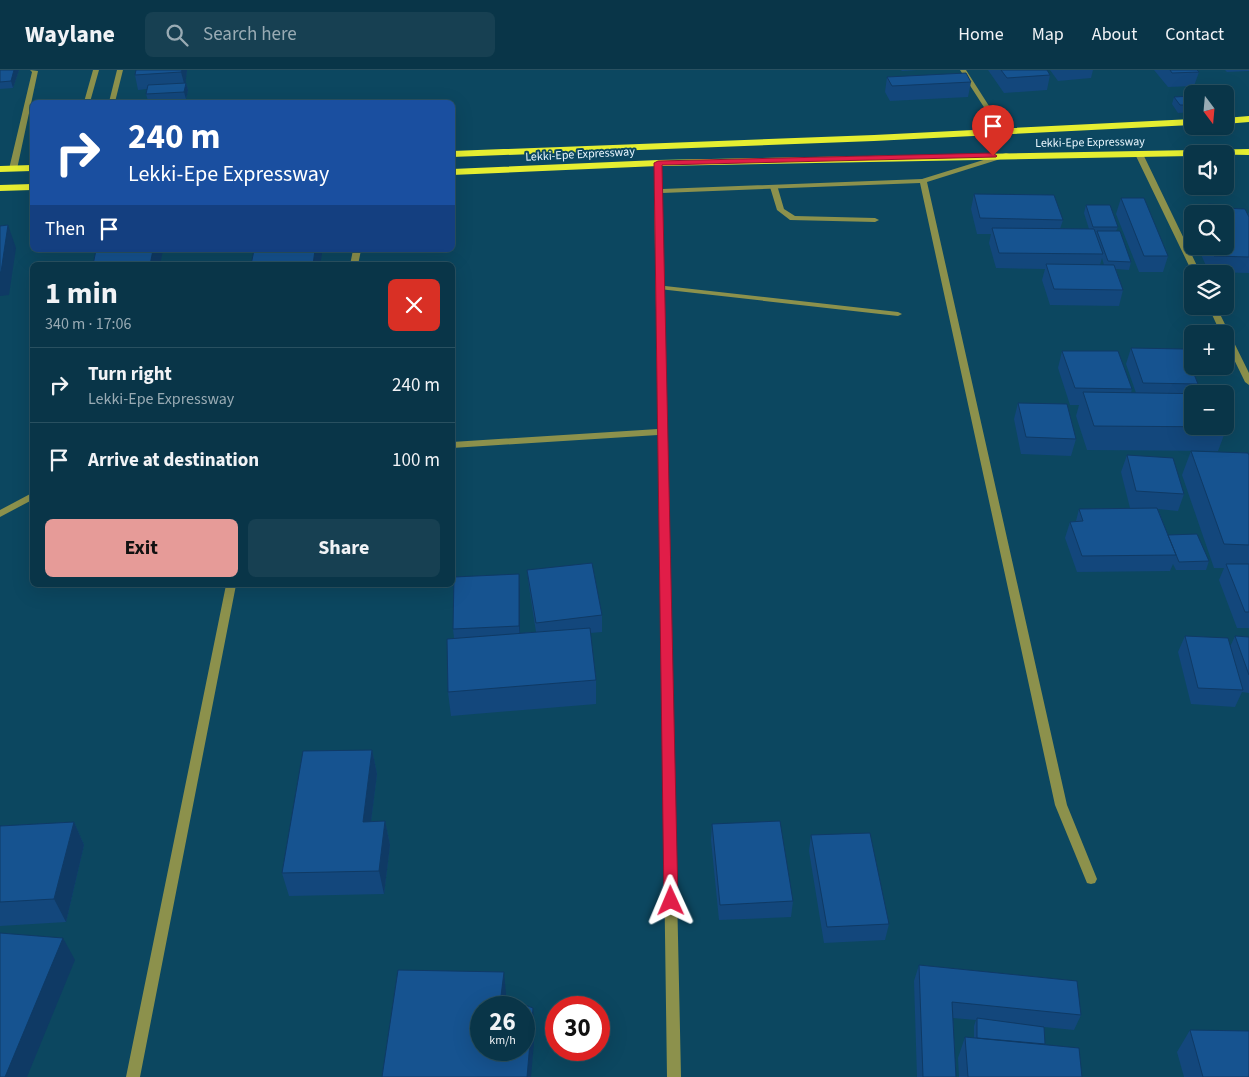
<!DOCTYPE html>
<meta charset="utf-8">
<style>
body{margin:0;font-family:"Source Sans 3",sans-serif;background:#174052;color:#f1f3f6;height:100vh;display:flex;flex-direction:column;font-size:19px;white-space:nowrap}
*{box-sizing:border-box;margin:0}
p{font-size:16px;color:#99abb4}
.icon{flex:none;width:28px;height:28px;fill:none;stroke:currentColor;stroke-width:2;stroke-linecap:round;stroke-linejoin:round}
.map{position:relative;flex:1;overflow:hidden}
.drawer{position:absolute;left:30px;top:192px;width:425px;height:325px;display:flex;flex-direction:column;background:#093548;border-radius:8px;box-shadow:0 5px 20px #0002,0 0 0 1px #295060}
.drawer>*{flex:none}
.guide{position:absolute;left:30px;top:30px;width:425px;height:152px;border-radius:8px;box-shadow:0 5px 20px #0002,0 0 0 1px #295060;background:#1a4fa0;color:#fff;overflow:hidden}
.needle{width:32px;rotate:164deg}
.fabs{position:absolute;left:1184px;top:15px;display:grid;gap:10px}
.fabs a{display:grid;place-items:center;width:50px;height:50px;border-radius:8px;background:#093548;box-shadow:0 5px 20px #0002,0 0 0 1px #295060;font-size:25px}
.speed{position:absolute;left:470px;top:926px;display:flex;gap:10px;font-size:25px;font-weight:700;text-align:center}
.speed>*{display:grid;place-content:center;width:65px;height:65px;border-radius:50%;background:#093548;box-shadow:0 5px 20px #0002,0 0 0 1px #295060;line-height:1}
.speed small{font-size:12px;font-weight:400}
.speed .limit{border:8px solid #d22;background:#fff;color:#111}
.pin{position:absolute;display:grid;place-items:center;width:42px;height:42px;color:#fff;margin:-51px -21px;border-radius:50% 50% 50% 0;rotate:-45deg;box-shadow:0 0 5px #0007}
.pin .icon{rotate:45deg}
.me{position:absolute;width:55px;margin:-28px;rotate:359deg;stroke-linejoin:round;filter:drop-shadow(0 0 4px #0008)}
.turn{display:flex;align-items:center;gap:18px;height:105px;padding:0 15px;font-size:22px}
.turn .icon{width:65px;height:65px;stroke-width:2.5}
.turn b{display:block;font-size:35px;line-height:42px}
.then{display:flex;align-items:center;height:48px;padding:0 15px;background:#0003;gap:10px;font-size:19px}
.round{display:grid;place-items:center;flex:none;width:52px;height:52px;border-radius:8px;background:#174052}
.overview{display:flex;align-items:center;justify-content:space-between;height:85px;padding:0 15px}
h1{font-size:30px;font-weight:700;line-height:38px}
.action{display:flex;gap:10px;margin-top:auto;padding:10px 15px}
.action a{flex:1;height:58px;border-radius:8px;background:#e69b98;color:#111;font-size:20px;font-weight:700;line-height:58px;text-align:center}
.action a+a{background:#174052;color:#f1f3f6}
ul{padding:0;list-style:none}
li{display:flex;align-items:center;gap:15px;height:75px;padding:0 15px;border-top:1px solid #295060}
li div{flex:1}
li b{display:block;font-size:19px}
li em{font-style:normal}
header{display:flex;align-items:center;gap:30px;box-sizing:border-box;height:70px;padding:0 25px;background:#093548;border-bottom:1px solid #295060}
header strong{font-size:24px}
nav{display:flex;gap:28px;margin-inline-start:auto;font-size:18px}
.search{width:350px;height:45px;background:#174052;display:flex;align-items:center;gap:12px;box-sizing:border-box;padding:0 18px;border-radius:8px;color:#99abb4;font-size:19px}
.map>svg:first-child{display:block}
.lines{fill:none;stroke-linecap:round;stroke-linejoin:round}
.service{fill:#8c914c;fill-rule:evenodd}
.minor{fill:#8c914c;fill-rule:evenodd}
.trunk{fill:#e6ee31;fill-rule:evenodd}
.wall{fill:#13477c;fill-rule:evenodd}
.shaded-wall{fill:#0f3a65}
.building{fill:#165390;stroke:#0f3a65;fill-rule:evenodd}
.route{fill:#e11d48;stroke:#92132f}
.labels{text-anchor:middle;stroke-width:4;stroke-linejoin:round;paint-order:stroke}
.far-street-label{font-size:12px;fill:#e9f6fe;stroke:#0c4760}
</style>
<header>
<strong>Waylane</strong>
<div class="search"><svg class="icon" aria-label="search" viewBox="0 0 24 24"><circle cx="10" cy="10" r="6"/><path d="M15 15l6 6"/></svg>Search here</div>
<nav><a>Home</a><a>Map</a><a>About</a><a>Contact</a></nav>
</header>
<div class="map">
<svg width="1249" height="1007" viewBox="0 0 1249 1007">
<rect width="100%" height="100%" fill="#0c4760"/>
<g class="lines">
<path class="service" d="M30,0L38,1L17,99L13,101L9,99L32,2Z
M771,115H777L784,139L795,146L875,148L879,150L875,152L790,150L777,140L770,117Z
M353,180H361L358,195H350Z
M656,215L898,242L902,244L898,246L659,219H656Z"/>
<path class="minor" d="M93,0H99L90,32H84Z
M117,0H123L115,32H109Z
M960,0H966L1005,61L1004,62H1000Z
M1136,82L1143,84L1201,204H1193L1135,84Z
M1006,83L1013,85L927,112L1067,735L1097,809L1095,813L1091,814L1087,813L1055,735L920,113L662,123L681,1007H667L658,365L452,378V372L658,359L654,121L655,91L662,93V119L922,109Z
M1208,236H1216L1249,303V315L1245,312L1225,271V264H1221Z
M32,423V430L0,447V440Z
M226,515H236L140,1007H126Z"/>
<path class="trunk" d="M1249,46V52L1225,54V48Z
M1192,49V55L874,71L452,87V81L874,65Z
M1249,79V85L1192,84V86L658,96L452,105V99L658,90Z
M32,95V101L0,102V96Z
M32,114V120L0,121V115Z"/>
</g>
<path class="wall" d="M0,0H19L13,18L0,19Z
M187,0L185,13H186L188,20L186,29L148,31L146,24L147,19L138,20L135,5Z
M901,0H917L902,1Z
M988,0H1047L1050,5L1047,20L1004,23Z
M1050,0H1093L1091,8L1058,11Z
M1154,0H1197L1199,2L1194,16L1168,17Z
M1225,0H1249V1L1227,2Z
M887,7L971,12L968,27L890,31L885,22Z
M1192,26V42L1178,43L1172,34L1174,27Z
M974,124L1063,150L1060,159H1089L1084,143L1086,135L1118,157L1116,161L1131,192L1129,200L1116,199L1123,220L1119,236L1050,235L1042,210L1045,199L996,198L989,173L991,164H977L971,139ZM1102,188L1104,195H1100Z
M1121,128L1168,186L1163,202H1139L1116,144Z
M1208,134L1248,145L1249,142V203L1209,202L1197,176H1225V144H1192V165L1188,154L1192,138H1206Z
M1131,278L1198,314L1195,324L1227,357L1218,381L1087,380L1076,346L1079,335H1070L1058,298L1062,281L1132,319L1131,323H1136L1126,294Z
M1018,333L1076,369L1071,386L1021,384L1014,349Z
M1191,381L1249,385V558H1237L1219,510L1224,498H1214L1182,405Z
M1127,385L1184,424L1178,441L1158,439L1168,465L1209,491L1206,500H1176L1173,494L1170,501L1077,502L1065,468L1070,452L1076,451L1079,439L1138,438H1130L1121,402Z
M527,500L602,545V562L590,563L596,610V634L451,646L448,622L454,568L453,559L519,504L520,521V563L536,562L529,517Z
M1185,566L1230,577L1235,566L1249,567V623L1242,622L1235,637L1191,634L1178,582Z
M372,680L377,704L371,751H385L390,775L384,824L289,826L282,803Z
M74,752L84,775L66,852L0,856V756Z
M712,754L793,831L791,847L719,850L711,770Z
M811,765L889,854L885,870L824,873L809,781Z
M919,895L1081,945L1074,960L1044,957L1045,974L1082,1007H959L958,988L965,967L974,968V956L976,950L953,948L956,1007H917L914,911Z
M1190,960L1249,1007H1184L1177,982Z"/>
<path class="shaded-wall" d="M14,0H19L13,18L11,11Z
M182,0H187L185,17L181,2Z
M186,13L188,20L186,29L184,22Z
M8,155L16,178L9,225L0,226V202Z
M153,180H163L160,195H150Z
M315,180H321L322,184L320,195H313Z
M519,504L520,521V573L519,556Z
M372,680L377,704L368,775L363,752Z
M385,751L390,775L384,824L379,801Z
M74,752L84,775L66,852L54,829Z
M63,868L75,890L27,1007H5Z
M504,902L506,924L505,938L501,926Z
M533,938L535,960L531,1007H527Z"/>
<path class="building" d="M0,0H14L11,11L0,12Z
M136,0H182L181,2L135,5Z
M1001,0H1047L1050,5L1007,8Z
M1170,0H1197L1199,2L1172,3Z
M966,3L971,12L892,16L887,7Z
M186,13L184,22L146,24L148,15Z
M1192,26V35H1180L1174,27Z
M974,124L1054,125L1063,150L980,148Z
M1121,128H1144L1168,186H1144Z
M1208,134L1222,135L1224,138L1245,139L1249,147V187L1214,186L1210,176H1225V144H1195L1192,138L1210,139Z
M1086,135H1110L1118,157H1093Z
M8,155L1,202H0V156Z
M992,158L1094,159L1103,184L999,183Z
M1097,161H1120L1131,192L1108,191Z
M96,180H153L150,195H93Z
M254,180H315L313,195H251Z
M1046,194L1114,195L1123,220L1054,219Z
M1131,278L1184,279L1198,314L1143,313Z
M1062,281H1118L1132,319L1075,318Z
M1083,322L1213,324H1192V356H1225V352L1227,357L1094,356Z
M1018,333L1067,334L1076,369L1026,367Z
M1191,381L1248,383L1249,385V475L1224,474Z
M1127,385L1173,388L1184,424L1136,421Z
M1157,438L1176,485L1082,486L1070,452L1083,451L1079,439Z
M1197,464L1209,491L1179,492L1168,465Z
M592,493L602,545L536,553L527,500Z
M1226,494H1249V542H1245Z
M519,504V556L453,559L454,507Z
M590,558L596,610L448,622L447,569Z
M1185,566L1228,568L1243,620L1198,618Z
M1235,566L1249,567V605Z
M372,680L363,752L385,751L379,801L282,803L303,681Z
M780,751L793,831L720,835L712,754Z
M74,752L54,829L0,832V756Z
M870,763L889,854L827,857L811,765Z
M0,863L63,868L5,1007H0Z
M919,895L1077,911L1081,945L952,932L956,1007H923Z
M398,900L504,902L501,926L533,938L527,1007H382ZM481,938H524V980H481Z
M977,948L1044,957L1045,974L977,968Z
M1190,960L1249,961V1007H1203Z
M965,967L1079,978L1082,1007H968Z"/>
<path class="route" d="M993,83L997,86L996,87L662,95L678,831L676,836L671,837L666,836L664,831L654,93L658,91Z"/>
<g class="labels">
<g class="far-street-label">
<text transform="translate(1090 72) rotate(-1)" y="4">Lekki-Epe Expressway</text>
<text transform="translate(580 84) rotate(-3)" y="4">Lekki-Epe Expressway</text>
</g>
</g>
</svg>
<div class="fabs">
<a><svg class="needle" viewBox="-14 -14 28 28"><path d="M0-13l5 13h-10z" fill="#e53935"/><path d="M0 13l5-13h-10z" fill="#99abb4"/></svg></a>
<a><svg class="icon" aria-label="sound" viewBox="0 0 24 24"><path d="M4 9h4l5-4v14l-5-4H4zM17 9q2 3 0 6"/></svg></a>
<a><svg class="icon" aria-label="search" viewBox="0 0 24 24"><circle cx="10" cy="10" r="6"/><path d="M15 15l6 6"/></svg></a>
<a><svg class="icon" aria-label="layers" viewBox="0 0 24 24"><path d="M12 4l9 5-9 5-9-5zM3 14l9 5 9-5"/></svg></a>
<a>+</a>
<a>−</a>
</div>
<div class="speed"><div>26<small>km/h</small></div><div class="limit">30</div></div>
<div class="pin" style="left:993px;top:86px;background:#d93025"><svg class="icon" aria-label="arrive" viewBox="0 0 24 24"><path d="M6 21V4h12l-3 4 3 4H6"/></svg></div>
<svg class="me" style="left:671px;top:831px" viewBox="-20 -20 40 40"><path d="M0-17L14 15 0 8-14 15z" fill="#e11d48" stroke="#fff" stroke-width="4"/></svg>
<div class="guide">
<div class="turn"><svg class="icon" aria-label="right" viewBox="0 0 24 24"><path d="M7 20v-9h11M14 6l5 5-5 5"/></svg><div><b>240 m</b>Lekki-Epe Expressway</div></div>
<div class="then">Then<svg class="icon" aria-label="arrive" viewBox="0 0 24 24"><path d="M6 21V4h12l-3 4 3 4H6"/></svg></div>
</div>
<section class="drawer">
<div class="overview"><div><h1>1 min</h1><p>340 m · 17:06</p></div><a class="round" style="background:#d93025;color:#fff"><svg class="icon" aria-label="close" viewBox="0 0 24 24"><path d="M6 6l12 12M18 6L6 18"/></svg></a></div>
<ul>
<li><svg class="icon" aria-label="right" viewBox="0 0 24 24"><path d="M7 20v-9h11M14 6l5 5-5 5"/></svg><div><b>Turn right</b><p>Lekki-Epe Expressway</p></div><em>240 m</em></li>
<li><svg class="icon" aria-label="arrive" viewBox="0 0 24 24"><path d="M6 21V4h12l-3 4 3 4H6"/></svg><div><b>Arrive at destination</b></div><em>100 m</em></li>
</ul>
<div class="action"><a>Exit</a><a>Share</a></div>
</section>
</div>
